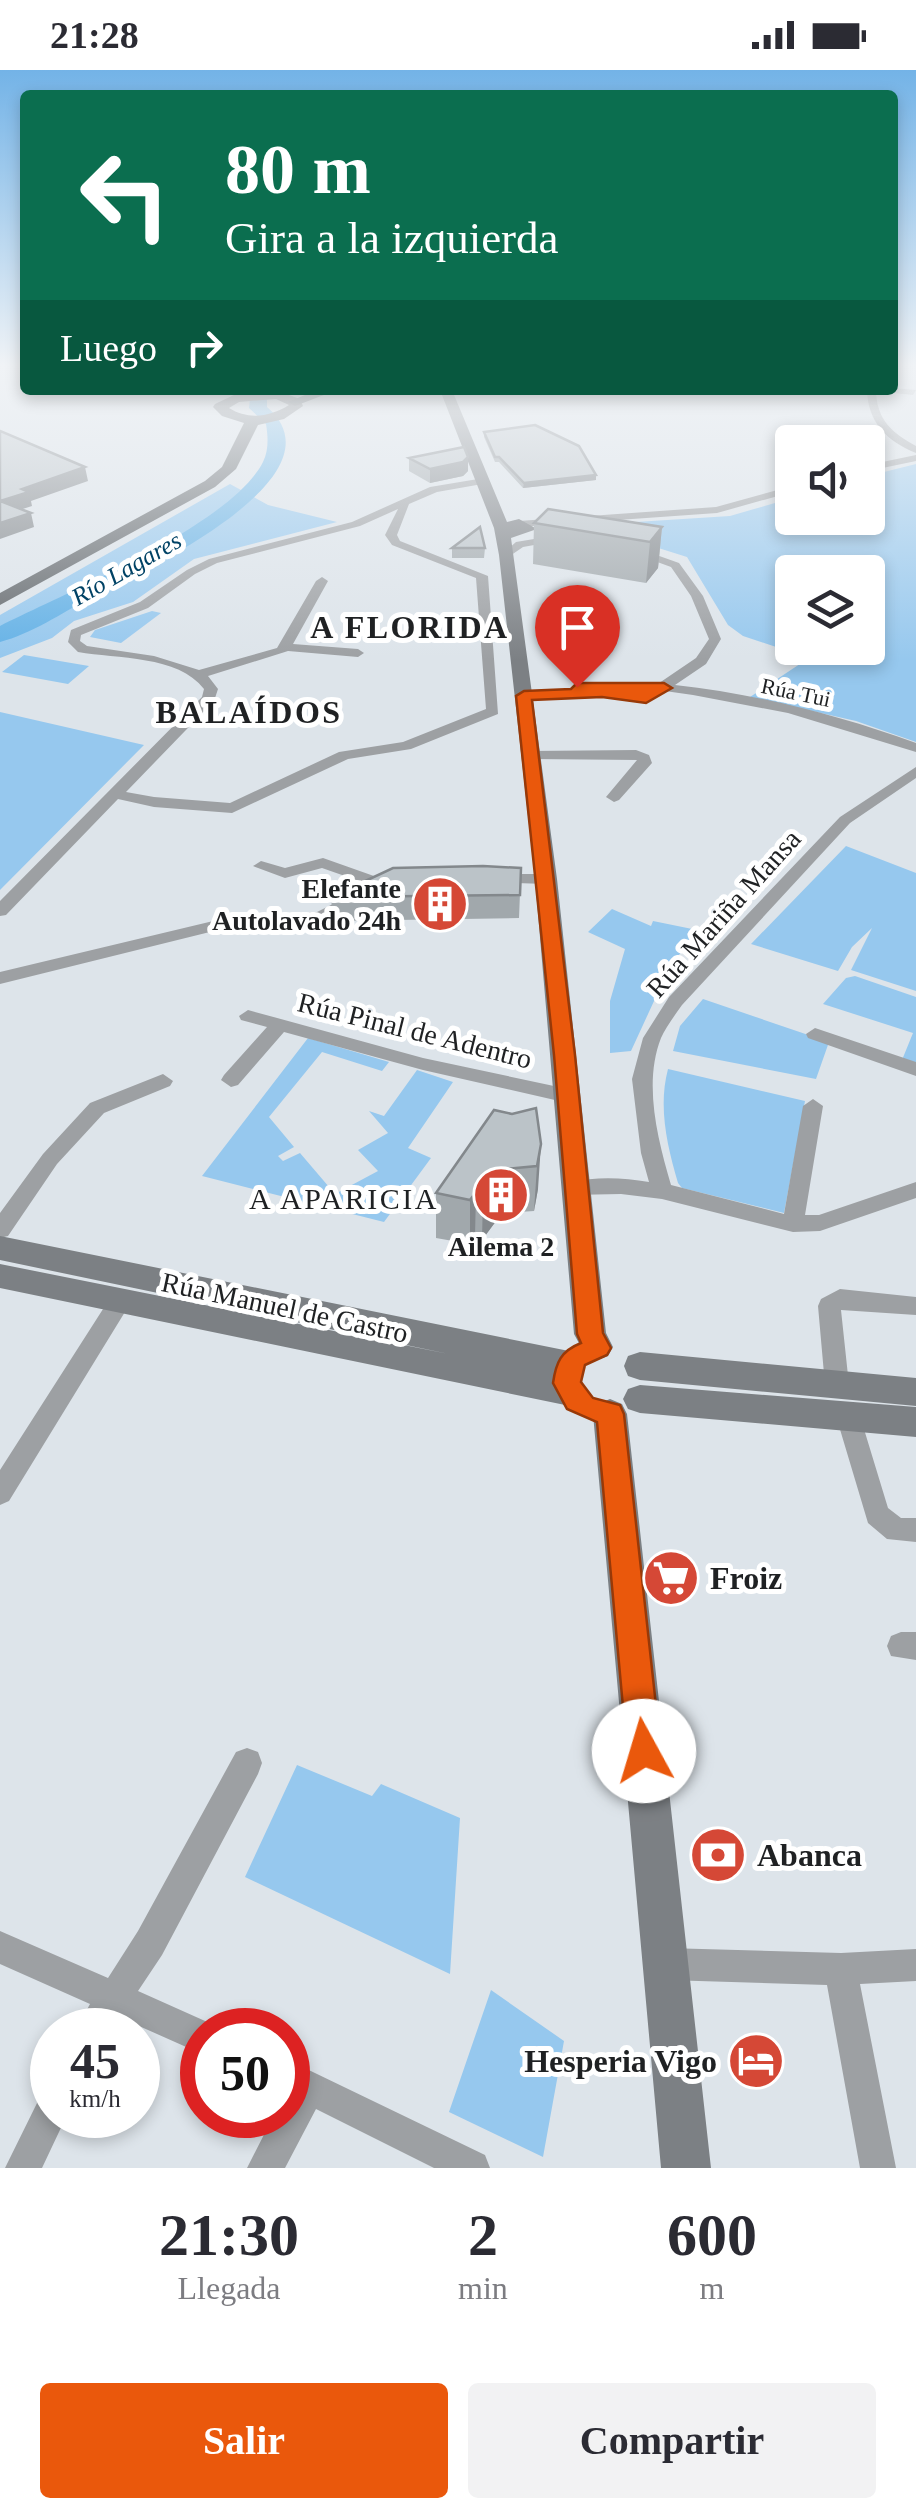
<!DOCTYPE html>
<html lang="es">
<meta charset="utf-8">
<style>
body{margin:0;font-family:Georgia,serif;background:#f2f2f3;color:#2b2b33;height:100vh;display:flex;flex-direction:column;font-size:38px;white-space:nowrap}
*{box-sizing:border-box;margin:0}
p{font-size:32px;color:#7c7c81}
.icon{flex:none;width:55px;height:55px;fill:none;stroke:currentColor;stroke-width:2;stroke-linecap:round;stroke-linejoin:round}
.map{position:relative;height:2098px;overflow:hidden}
.drawer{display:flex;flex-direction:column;background:#fff;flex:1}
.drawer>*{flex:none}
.banner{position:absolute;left:20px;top:20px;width:878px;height:305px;border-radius:10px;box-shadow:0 5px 15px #0003;background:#0b6e4f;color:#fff;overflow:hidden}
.tools{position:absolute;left:775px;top:355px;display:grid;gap:20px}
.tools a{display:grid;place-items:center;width:110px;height:110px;border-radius:10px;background:#fff;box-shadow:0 5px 15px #0003;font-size:50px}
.speed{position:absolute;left:30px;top:1938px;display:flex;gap:20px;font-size:50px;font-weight:700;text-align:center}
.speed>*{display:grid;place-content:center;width:130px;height:130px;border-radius:50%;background:#fff;box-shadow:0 5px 15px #0003;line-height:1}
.speed small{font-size:25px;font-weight:400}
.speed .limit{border:15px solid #d22;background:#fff;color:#111}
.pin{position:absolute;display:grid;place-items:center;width:85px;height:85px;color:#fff;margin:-102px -42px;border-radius:50% 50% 50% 0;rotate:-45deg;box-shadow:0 0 10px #0007}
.pin .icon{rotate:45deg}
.me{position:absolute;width:110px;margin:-55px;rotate:354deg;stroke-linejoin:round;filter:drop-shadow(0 0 8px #0008)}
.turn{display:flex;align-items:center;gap:35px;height:210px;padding:0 40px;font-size:45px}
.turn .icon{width:130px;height:130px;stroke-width:2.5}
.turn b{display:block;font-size:70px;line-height:85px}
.then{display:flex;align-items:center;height:95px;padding:0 40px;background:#0003;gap:20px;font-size:38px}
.eta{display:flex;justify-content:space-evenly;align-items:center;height:170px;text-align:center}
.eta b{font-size:60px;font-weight:700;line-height:70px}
.button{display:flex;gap:20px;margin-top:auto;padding:20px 40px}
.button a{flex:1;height:115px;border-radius:10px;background:#ea580c;color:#fff;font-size:40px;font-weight:700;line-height:115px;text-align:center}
.button a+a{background:#f2f2f3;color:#2b2b33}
.status{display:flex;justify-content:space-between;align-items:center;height:70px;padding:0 50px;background:#fff;direction:ltr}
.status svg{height:28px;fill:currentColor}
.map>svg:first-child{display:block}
.green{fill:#96c8ee;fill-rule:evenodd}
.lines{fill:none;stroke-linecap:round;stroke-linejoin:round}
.river{fill:#63b1e6;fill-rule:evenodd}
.street{fill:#9da0a3;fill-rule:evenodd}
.secondary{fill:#7c8084;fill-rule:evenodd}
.primary{fill:#64696d;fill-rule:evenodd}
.highway{fill:#4f565a;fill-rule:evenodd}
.wall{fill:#a1a8ac}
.shaded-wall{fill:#83888c}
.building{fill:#bbc3c8;stroke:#83888c;stroke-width:2.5}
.route{fill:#ea580c;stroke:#983908;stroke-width:2.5}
.labels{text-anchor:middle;stroke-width:10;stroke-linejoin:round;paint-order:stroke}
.far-street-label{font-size:22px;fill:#1f2123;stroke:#fff}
.far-water-label{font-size:25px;font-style:italic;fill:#004265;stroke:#fff}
.poi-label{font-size:28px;font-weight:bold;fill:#1f2123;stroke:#fff;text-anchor:end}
.street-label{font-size:28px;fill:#1f2123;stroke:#fff}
.neighbourhood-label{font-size:30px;letter-spacing:2.5px;fill:#1f2123;stroke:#fff}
.far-district-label{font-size:32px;font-weight:bold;letter-spacing:2.5px;fill:#1f2123;stroke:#fff}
.near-poi-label{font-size:32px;font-weight:bold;fill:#1f2123;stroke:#fff;text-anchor:start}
</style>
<div class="status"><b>21:28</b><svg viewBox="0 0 49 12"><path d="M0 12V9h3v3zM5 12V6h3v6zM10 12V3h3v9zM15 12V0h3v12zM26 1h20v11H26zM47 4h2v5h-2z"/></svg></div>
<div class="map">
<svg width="916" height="2098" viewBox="0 0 916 2098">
<rect width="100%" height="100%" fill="#dde4ea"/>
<path class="green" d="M916,394V672L856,651L750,627L809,588L743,566L728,555L687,487L617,465L620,453L730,446L792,428V448H868V406ZM792,502H868V578H792Z
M230,414L268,435L337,452L194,489L133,532L74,551L52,568L0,588V545Z
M152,541L161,543L121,573L90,567L95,560Z
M24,585L89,596L68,614L2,602Z
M0,642L144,675L0,820Z
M846,776L916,803V921L851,900L872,858L852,877L838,901L751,874Z
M612,839L651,856L653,851L702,861L672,892L631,981L610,983V931L625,879L588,862Z
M855,906L916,927V995L902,990L913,963L823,934L846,908Z
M703,929L829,972L816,1009L673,981L680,956Z
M308,968L389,992L382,1001L322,982L269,1047L294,1077L278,1086L283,1091L300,1083L335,1124L378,1101L358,1080L388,1063L369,1041L384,1046L417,1000L453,1012L408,1078L431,1088L384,1152L202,1106Z
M668,999L805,1031L784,1143L682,1118L678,1113C667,1075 658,1037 668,999Z
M297,1695L372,1726L381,1714L460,1748L450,1904L245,1807Z
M491,1920L564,1971L543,2087L449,2042Z"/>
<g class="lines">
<path class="river" d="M251,320H267V337C349,407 138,504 90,528C62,543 31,564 0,572V556C65,523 231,455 263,392C269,380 268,366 266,354L249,338Z"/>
<path class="street" d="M892,318L916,320L913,325L876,321C877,350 892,363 916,376V383C887,371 868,353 867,320Z
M916,385V391L868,401V395Z
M484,408L488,413L437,422L409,434L397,465L400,471L488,506L498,644L411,679L348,689L232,743L154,737L118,729L6,845L0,846V831L202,627L204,619C178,585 117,589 78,582L68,572L71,560L140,532L187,500L209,489L352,452L430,417ZM398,439L385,465L392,475L476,508L486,639L403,672L339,682L230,733L154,727L126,722L214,631L218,619L208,606L288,581L358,587L364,583L358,579L293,574L328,511L322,507L316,511L277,578L199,600L154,586L87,576L80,571L81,565L148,538L195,504L217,493L360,456Z
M792,416V422L717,443L519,457L514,454L519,451L716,437Z
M558,465L562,466V470L523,477L507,488L501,485L516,472Z
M634,477L679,493L703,526L721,569L706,594L675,615C758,624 838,645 916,673V682L788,643L693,625L665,621L646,632L601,626L519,629V623L524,622L601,618L643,624L696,588L709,569L691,526L671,497L630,482V478Z
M636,680L649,685L652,693L619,730L614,732L606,727L637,690L532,689L525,685L532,681Z
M916,697V708L850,753L682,935C675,945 666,957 661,968C643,1014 658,1070 671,1115L784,1144L803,1036L813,1029L823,1036L805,1145H819L916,1112V1128L820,1161L793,1162L662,1129L621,1124L571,1125L567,1119L571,1113C596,1106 623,1108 649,1112L641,1083L632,1009L643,968L669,927L840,747Z
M323,788L388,811L390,814L382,819L322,798L285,808L253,796L261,791L285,798Z
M493,804H546L554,809L546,814L487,812V806Z
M353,824L359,825V833L321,852L230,857L0,914V902L230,847L317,842Z
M248,940L423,988L568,1019L578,1026L568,1033L423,1000L284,962L238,1015L231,1017L221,1010L224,1005L267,957L241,950L239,946Z
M815,958L916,992V1006L808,968L806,964Z
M163,1004L173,1011L170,1016L104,1043L57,1094L8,1166L0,1168V1143L43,1084L90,1033Z
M840,1219L916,1227V1245L841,1240L849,1315L846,1322L837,1325L828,1322L825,1315L818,1236L821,1229Z
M120,1222L128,1225L131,1231L128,1237L9,1431L0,1435V1400L112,1225Z
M848,1335L857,1338L860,1346L888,1438L901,1448H916V1472L887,1469L868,1453L836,1346L839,1338Z
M901,1562H916V1590L891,1586L887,1576L891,1566Z
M247,1678L258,1682L262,1693L258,1704L162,1885L138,1921L214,1955L216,1960H202V1984L121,1948L113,1960H76L90,1934L0,1894V1861L108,1908L138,1861L236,1682Z
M666,1878L841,1883L916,1879V1911L860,1914L896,2098H860L827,1915L666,1910L654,1906L650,1894L654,1882Z
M288,1990L485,2085L490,2098H434L316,2039L285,2098H247L274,2045H288Z
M52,2021V2045H67L42,2098H5L40,2027Z"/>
<path class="secondary" d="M440,320H452L507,452L519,449L537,459L511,468L557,809L606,1263L613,1277L608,1286L597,1290L586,1286L574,1264L535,809L499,485L494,458Z
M0,1166L569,1281L581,1285L585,1295L581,1305L571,1308L582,1312L587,1322L582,1332L570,1336L0,1218V1194L449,1284L0,1190Z
M640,1282L916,1308V1336L640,1310L628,1306L624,1296L628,1286Z
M640,1315L916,1337V1367L640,1343L628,1339L623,1329L628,1319Z
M610,1329L622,1334L627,1344L711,2098H661L593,1344L598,1334Z"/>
<path class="primary" d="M278,321L300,329L303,336L284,349L258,355L236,399L215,417L0,535V523L205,411L222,397L244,353L222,346L213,337L215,334L236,324ZM276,329L289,335C270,347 248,350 229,338L239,332Z"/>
<path class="highway" d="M317,320H337L295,336L288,332Z"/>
</g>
<path class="wall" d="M484,362L596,405V410L523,418L499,392H495L484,367Z
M409,388L468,401L463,406L430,413L409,401Z
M534,453L662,457L658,498L646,513L533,494Z
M452,478H485L484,488H452Z
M521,798L519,848L333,851L331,827Z
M536,1038L538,1119L534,1141L502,1143L482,1170L475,1166L470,1174L436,1168V1123L512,1044Z"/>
<path class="shaded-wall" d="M468,387V401L463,406L430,413V399Z
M85,397L88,411L31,431L32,436L4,445L0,431L22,419Z
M596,405V410L523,418L524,413Z
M31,443L34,457L0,469V453Z
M662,457L658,498L646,513L650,472Z
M541,1074L538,1119L534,1141L537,1096Z
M504,1099L502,1143L482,1170L483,1125Z
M476,1122L475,1166L470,1174V1130Z"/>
<path class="building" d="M535,355L579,376L596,405L524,413L499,387H495L484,362Z
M0,361L85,397L22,419L29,422L0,431L31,443L0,453Z
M464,377L468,387L463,392L430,399L409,388Z
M548,439L662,457L650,472L534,453Z
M480,457L485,478H452Z
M483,796L521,798L520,825L331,827L393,798Z
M536,1038L541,1074L537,1096L504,1099L483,1125L476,1122L470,1130L436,1123L494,1040L512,1044Z"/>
<linearGradient id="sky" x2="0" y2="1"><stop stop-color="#73b3e7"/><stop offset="0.5" stop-color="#f0f3f6"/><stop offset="1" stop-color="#f0f3f6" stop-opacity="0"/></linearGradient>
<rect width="916" height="590" fill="url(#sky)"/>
<path class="route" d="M577,613H664L672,618L646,633L602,627L532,630L575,985L603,1263L611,1278L607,1285L585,1295L581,1312L593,1328L620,1335L624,1344L661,1681L656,1693L644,1698L632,1693L627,1681L597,1352L567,1339L553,1313C556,1292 561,1281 581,1273L577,1264L554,985L516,626L524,621L571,619Z"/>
<defs>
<g id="building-disc" transform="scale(2.875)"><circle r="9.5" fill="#d54836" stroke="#fff"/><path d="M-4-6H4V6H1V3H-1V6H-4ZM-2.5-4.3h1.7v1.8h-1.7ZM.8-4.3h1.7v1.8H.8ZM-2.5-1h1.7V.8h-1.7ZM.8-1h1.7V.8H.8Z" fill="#fff"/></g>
<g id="supermarket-disc" transform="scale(2.875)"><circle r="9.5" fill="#d54836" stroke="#fff"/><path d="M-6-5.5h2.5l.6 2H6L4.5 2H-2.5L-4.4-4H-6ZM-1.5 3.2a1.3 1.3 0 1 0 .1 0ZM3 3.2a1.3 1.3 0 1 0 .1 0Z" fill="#fff"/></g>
<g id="bank-disc" transform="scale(2.875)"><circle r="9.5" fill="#d54836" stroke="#fff"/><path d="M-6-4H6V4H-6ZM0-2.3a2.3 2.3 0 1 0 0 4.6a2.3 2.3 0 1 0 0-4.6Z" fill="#fff"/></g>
<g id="hotel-disc" transform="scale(2.875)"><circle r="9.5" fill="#d54836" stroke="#fff"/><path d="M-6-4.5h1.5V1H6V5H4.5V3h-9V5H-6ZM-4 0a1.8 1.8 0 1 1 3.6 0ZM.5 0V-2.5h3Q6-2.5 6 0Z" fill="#fff"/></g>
</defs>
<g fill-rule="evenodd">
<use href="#building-disc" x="440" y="834"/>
<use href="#building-disc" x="501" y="1125"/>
<use href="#supermarket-disc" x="671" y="1508"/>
<use href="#bank-disc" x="718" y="1785"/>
<use href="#hotel-disc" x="756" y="1991"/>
</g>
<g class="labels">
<g class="far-street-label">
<text transform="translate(796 622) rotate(12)" y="8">Rúa Tui</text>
</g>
<g class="far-water-label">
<text transform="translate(126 498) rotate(-30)" y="9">Río Lagares</text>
</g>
<g class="poi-label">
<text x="401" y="828">Elefante<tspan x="401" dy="32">Autolavado 24h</tspan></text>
<text x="501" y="1186" text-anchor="middle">Ailema 2</text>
</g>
<g class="street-label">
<text transform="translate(723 843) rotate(-48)" y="10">Rúa Mariña Mansa</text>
<text transform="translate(415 960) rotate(14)" y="10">Rúa Pinal de Adentro</text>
<text transform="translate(285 1237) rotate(12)" y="10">Rúa Manuel de Castro</text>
</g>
<g class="neighbourhood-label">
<text x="344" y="1139">A APARICIA</text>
</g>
<g class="far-district-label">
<text x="410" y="568">A FLORIDA</text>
<text x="249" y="653">BALAÍDOS</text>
</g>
<g class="near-poi-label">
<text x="710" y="1519">Froiz</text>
<text x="757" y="1796">Abanca</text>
<text x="717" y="2002" text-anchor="end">Hesperia Vigo</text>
</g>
</g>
</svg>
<div class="tools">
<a><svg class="icon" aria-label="sound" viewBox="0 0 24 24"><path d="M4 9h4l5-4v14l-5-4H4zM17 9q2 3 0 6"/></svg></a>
<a><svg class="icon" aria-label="layers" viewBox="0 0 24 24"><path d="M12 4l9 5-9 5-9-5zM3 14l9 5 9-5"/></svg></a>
</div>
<div class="speed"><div>45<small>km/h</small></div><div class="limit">50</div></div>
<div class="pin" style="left:577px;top:617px;background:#d93025"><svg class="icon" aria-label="arrive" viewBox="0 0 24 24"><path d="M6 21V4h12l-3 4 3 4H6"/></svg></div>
<svg class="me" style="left:644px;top:1681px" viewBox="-20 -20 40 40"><circle r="19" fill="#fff"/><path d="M0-13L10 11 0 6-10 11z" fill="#ea580c"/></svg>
<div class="banner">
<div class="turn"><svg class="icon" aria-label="left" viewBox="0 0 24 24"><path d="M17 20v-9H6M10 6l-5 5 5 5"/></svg><div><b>80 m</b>Gira a la izquierda</div></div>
<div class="then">Luego<svg class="icon" aria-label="right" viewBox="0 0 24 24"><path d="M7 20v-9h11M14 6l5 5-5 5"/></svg></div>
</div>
</div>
<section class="drawer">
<div class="eta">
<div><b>21:30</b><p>Llegada</p></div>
<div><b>2</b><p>min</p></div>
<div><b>600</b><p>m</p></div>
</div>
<div class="button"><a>Salir</a><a>Compartir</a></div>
</section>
